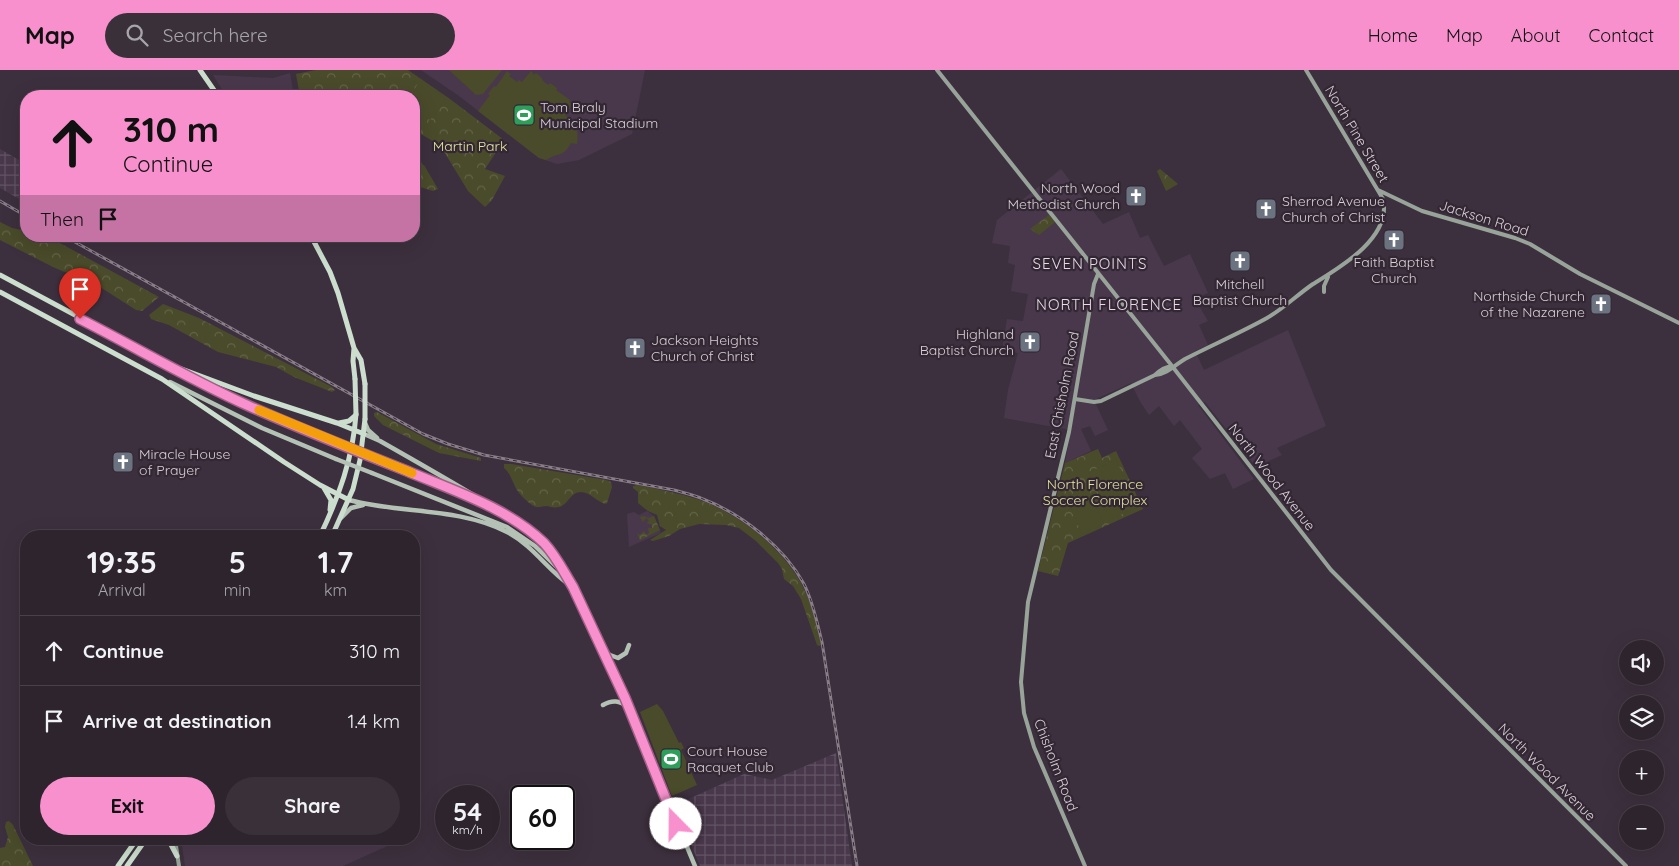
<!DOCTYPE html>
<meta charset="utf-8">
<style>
body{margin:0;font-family:Quicksand,sans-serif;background:#3a303a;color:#f1f3f6;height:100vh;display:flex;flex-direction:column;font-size:19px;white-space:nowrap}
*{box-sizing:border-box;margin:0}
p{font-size:16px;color:#a7a4aa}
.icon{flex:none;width:28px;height:28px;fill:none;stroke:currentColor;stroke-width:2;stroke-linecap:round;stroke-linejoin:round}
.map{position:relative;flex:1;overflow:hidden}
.side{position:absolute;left:20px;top:460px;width:400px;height:315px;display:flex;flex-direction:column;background:#2e242e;border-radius:20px;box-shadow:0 5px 20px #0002,0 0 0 1px #49414a}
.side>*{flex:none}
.guide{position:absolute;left:20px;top:20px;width:400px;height:152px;border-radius:20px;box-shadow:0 5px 20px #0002,0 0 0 1px #49414a;background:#f790cd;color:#111;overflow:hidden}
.controls{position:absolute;left:1619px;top:570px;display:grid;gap:10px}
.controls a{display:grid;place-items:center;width:45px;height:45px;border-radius:50%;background:#2e242e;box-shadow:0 5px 20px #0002,0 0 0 1px #49414a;font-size:25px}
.speed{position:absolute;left:435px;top:715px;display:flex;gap:10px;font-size:25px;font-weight:700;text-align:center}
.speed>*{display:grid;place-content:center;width:65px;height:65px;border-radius:50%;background:#2e242e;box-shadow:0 5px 20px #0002,0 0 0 1px #49414a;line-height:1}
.speed small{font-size:12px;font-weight:400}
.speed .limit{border:2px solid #111;border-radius:8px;background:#fff;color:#111}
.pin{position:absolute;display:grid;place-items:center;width:42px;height:42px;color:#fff;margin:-51px -21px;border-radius:50% 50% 50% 0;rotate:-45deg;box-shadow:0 0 5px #0007}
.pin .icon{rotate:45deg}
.me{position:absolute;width:55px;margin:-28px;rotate:338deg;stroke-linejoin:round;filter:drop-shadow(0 0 4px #0008)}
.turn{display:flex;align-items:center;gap:18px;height:105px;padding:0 20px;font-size:22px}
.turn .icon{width:65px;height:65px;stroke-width:2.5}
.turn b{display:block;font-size:35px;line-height:42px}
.then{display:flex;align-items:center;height:48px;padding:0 20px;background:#0003;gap:10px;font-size:19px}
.eta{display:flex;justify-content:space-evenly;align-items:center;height:85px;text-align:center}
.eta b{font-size:30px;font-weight:700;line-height:35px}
.primary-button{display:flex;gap:10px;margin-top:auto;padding:10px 20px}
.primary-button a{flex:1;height:58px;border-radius:30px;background:#f790cd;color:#111;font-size:20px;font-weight:700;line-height:58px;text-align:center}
.primary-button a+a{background:#3a303a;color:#f1f3f6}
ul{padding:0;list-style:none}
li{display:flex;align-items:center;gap:15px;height:70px;padding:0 20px;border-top:1px solid #49414a}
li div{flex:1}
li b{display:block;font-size:19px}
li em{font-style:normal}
header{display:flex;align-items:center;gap:30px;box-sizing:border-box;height:70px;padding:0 25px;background:#f790cd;color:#111}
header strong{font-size:24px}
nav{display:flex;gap:28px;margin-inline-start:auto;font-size:18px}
.search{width:350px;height:45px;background:#3a303a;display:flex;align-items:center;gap:12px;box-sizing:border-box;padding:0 18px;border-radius:28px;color:#a7a4aa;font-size:19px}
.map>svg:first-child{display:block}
.built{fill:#49384b}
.industrial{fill:url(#industrial-grid)}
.forest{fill:url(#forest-crowns)}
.garden{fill:#4a4b2a}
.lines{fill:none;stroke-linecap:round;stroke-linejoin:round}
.secondary{stroke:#98a499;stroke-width:4}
.primary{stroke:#b4c2b5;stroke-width:4.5}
.highway{stroke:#ccdecd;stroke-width:5}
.rail-casing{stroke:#887d88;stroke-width:3}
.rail{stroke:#332734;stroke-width:1;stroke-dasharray:4;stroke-linecap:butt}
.primary-bridge{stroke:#b4c2b5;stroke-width:4.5}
.highway-bridge{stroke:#ccdecd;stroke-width:5}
.route-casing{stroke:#a15e85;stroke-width:12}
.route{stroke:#f790cd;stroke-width:9}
.slow{stroke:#f59e0b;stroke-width:9}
.labels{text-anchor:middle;stroke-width:4.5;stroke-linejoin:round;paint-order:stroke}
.poi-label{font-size:14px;fill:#d7cfd7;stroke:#332734;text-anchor:start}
.street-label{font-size:14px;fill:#d7cfd7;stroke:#332734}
.park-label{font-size:14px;fill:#e2e59f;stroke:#332734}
.neighbourhood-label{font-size:15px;letter-spacing:1px;fill:#e8d8e9;stroke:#332734}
</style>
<header>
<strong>Map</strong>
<div class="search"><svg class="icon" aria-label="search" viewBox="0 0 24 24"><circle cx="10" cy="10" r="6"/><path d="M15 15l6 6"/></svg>Search here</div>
<nav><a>Home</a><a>Map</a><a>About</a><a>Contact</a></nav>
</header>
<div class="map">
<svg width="1679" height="796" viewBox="0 0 1679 796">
<defs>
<pattern id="industrial-grid" width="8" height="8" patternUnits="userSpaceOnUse" patternTransform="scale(1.25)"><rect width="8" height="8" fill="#49384b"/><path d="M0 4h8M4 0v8" fill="none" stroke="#625464"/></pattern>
<pattern id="forest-crowns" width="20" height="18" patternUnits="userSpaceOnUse" patternTransform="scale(1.25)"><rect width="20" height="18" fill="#4a4b2a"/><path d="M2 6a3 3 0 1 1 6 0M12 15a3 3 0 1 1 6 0" fill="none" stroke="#636448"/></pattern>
</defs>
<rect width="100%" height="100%" fill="#3d303e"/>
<path class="built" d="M421,0H645L632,64L579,90L557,94L539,88L459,26Z
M290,3L294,26H226L213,5L273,8Z
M1061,99L1103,154L1129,142L1140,168L1148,165L1164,196L1190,184L1208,223L1195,229L1208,251L1199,255L1208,275L1195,281L1204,300L1288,260L1326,356L1277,378L1282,385L1256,397L1205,332L1198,335L1254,409L1233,419L1225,403L1210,409L1192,388L1202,379L1180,350L1174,356L1159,336L1149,345L1141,333L1131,313L1094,330L1108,360L1095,366L1090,356L1081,359L1091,381L1065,393L1071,360L1004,348L1008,320L1018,283L1002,280L1007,249L1023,251L1028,224L1011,221L1015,195L1008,193L1010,176L992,173L997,150Z
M647,441L654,446L661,463L629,477L627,444L634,442L639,445Z
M181,769H390L392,774L343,796H185Z"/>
<path class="industrial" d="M0,79L26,94V133L0,118Z
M836,683L852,796H700L675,735L744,704L772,710Z"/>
<path class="forest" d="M316,0H408L450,29L504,70L485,99L505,106L492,130L485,137L468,121L440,75L419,63L414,67V26H300L296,4Z
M414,80L423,95H424L438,119L433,121L414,115Z
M1160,99L1178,114L1166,121L1157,101Z
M1049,145L1055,152L1039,165L1030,159Z
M0,152L12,158L26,161V166H47L159,227L142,241L136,240L100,217L53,197L0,170Z
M163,234L199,248L332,317L335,320L332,322L294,307L276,297L218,282L169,255L151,249L149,245Z
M377,342L436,374L481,388V391L439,383L383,355L374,346V343Z
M1098,379L1102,388L1116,381L1143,439L1068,473L1058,506L1038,501L1065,393Z
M504,394H511L606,410L611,412L612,417L607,433L605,434C596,431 590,422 581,422C570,422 568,435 559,437C554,438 551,437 547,436C541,436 538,439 532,435C526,431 516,421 514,414C511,408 510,403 504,398Z
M637,415C658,419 679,423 700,430C739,444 781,477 801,513C811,532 818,554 821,575L819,576L817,575L801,529L793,516L784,509L782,499L778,493L756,471L739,458L726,455L699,454L680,459L669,466L653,471L650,470L666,460L660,456L657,445L648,441L638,433V422L633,418V416Z
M644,446L648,448L654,446L660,460L640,470L637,463L640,465L644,461L646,465L649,463L648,458H652V455L647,453L649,450L646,448L643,452L640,447Z
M9,751L13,755L33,796H0V778L5,777L8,767L5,757L6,752Z"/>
<path class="garden" d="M449,0H502L483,24L476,25Z
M507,1L511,4L509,6L517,12L519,10L522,12L531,1L534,5L536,3L542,8V10L548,15L550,13L557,18L556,20L570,30L569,32L573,34L565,45C576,53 579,60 577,74L571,73C563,88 558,82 546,90L539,88L478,41L490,25L488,24L494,16L496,17Z
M420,11L446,29L430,50L414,39V26H410Z
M1116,390L1138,437L1110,449L1089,402Z
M1088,418L1104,454L1082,464L1066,427Z
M657,634L663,641L679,673L681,672L684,678L681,680L697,715L672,726L640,642Z"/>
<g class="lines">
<path class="secondary" d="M937,0L1172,296L1331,500L1626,796
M1378,120L1422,141L1515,168L1530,174L1580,204L1679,253
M1324,222V216L1328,207
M1155,305C1160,300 1165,297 1172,296
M1075,329L1094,332L1101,331L1155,305C1167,304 1175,295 1185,289C1212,275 1240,263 1267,248C1283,239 1297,225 1313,214C1341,197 1392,167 1383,129L1306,0
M175,769L179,796
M1085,796L1034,677L1024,643L1021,612L1028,532L1069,362L1094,214L1098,204"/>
<path class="primary" d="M168,295L202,314L340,374
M170,312L262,358L336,389
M365,353L368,360L377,368
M364,364L380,371C410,388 440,405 470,423C500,440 530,457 553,484C562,494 566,506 573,517L625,628L695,796
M374,388L488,436
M372,403L507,457L535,476L565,505
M349,430C401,444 458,437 507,462C535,477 547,500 571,516
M341,448L351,438L363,435
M603,580L610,585L618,588L626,583L629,575
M603,635C613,629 619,631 629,637"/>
<path class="highway" d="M200,0L218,26
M311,166L330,202L338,223L354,278L361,290L365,314
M0,205L163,292L254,326L337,353L364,364
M0,222L162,309L284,392L320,415L349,430
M354,278L353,291L355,309
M339,353L349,351L356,345
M324,418L331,430L330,440
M320,466C339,426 353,388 356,344
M332,466L353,419L360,390L365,349
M168,769L177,786
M118,796L137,769
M127,796L146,769"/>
<g class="rail-casing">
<path id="rail" d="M0,131L26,146
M64,166L423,364L448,374L484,385L674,420C684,423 694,425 703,429C742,444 784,477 804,514C813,532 817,552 822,572L857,796"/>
</g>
<use href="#rail" class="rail"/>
<path class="primary-bridge" d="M340,374L374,388
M336,389L372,403"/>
<path class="highway-bridge" d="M355,309L356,344
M365,314V349"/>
</g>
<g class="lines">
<g class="route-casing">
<path id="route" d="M80,249C137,278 191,310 249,336C301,359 354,380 407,401C452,420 508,438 544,473C557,487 563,501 573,517L625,628L676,754"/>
</g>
<use href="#route" class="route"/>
<path class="slow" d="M259,340L412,403"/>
</g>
<defs>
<g id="stadium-square" transform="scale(1.125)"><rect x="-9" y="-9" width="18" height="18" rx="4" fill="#2e9e5b" stroke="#332734"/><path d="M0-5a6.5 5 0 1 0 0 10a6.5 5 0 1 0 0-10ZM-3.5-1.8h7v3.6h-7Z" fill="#fff"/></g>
<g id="church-square" transform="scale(1.125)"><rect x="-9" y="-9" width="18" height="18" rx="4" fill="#6b7280" stroke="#332734"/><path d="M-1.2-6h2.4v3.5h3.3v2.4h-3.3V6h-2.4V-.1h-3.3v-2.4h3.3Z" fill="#fff"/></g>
</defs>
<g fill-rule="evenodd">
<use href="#stadium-square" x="524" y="45"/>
<use href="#church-square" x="1136" y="126"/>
<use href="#church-square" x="1266" y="139"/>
<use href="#church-square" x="1394" y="170"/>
<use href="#church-square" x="1240" y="191"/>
<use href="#church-square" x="1601" y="234"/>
<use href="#church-square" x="1030" y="272"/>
<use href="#church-square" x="635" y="278"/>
<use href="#church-square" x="123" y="392"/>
<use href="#stadium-square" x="671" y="689"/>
</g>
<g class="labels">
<g class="poi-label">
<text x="540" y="42">Tom Braly<tspan x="540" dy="16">Municipal Stadium</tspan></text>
<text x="1120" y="123" text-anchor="end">North Wood<tspan x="1120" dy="16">Methodist Church</tspan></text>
<text x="1282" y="136">Sherrod Avenue<tspan x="1282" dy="16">Church of Christ</tspan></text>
<text x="1394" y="197" text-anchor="middle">Faith Baptist<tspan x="1394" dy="16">Church</tspan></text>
<text x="1240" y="219" text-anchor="middle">Mitchell<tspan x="1240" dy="16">Baptist Church</tspan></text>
<text x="1585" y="231" text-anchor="end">Northside Church<tspan x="1585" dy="16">of the Nazarene</tspan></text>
<text x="1014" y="269" text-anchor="end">Highland<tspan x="1014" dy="16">Baptist Church</tspan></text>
<text x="651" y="275">Jackson Heights<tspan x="651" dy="16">Church of Christ</tspan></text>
<text x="139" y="389">Miracle House<tspan x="139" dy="16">of Prayer</tspan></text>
<text x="687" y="686">Court House<tspan x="687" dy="16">Racquet Club</tspan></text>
</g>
<g class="street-label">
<text transform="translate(1357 64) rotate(59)" y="5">North Pine Street</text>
<text transform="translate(1484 148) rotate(17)" y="5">Jackson Road</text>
<text transform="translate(1062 325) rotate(-79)" y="5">East Chisholm Road</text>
<text transform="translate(1272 407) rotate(52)" y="5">North Wood Avenue</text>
<text transform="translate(1056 695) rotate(69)" y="5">Chisholm Road</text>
<text transform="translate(1547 702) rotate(45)" y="5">North Wood Avenue</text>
</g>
<g class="park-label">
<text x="470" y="81">Martin Park</text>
<text x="1095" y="419">North Florence<tspan x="1095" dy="16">Soccer Complex</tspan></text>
</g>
<g class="neighbourhood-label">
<text x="1090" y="199">SEVEN POINTS</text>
<text x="1109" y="240">NORTH FLORENCE</text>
</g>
</g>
</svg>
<div class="controls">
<a><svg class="icon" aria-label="sound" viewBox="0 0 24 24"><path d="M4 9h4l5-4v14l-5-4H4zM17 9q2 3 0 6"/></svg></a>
<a><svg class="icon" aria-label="layers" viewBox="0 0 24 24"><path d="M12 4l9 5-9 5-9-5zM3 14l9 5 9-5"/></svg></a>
<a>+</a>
<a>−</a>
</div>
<div class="speed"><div>54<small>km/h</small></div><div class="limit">60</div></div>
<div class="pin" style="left:80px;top:249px;background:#d93025"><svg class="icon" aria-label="arrive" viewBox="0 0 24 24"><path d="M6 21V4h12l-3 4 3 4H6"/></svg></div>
<svg class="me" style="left:676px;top:754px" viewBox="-20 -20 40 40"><circle r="19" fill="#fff"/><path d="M0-13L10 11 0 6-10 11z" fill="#f790cd"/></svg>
<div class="guide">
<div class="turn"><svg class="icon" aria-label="ahead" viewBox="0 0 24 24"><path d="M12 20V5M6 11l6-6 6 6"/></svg><div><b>310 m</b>Continue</div></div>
<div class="then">Then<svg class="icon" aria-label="arrive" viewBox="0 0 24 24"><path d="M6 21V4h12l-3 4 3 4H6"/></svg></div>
</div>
<section class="side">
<div class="eta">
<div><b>19:35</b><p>Arrival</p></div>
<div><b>5</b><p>min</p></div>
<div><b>1.7</b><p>km</p></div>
</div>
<ul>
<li><svg class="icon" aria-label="ahead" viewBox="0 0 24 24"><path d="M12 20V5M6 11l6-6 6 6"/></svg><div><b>Continue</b></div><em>310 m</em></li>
<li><svg class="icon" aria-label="arrive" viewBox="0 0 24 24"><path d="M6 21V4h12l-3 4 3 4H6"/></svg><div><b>Arrive at destination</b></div><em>1.4 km</em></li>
</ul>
<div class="primary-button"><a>Exit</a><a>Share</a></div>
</section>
</div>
